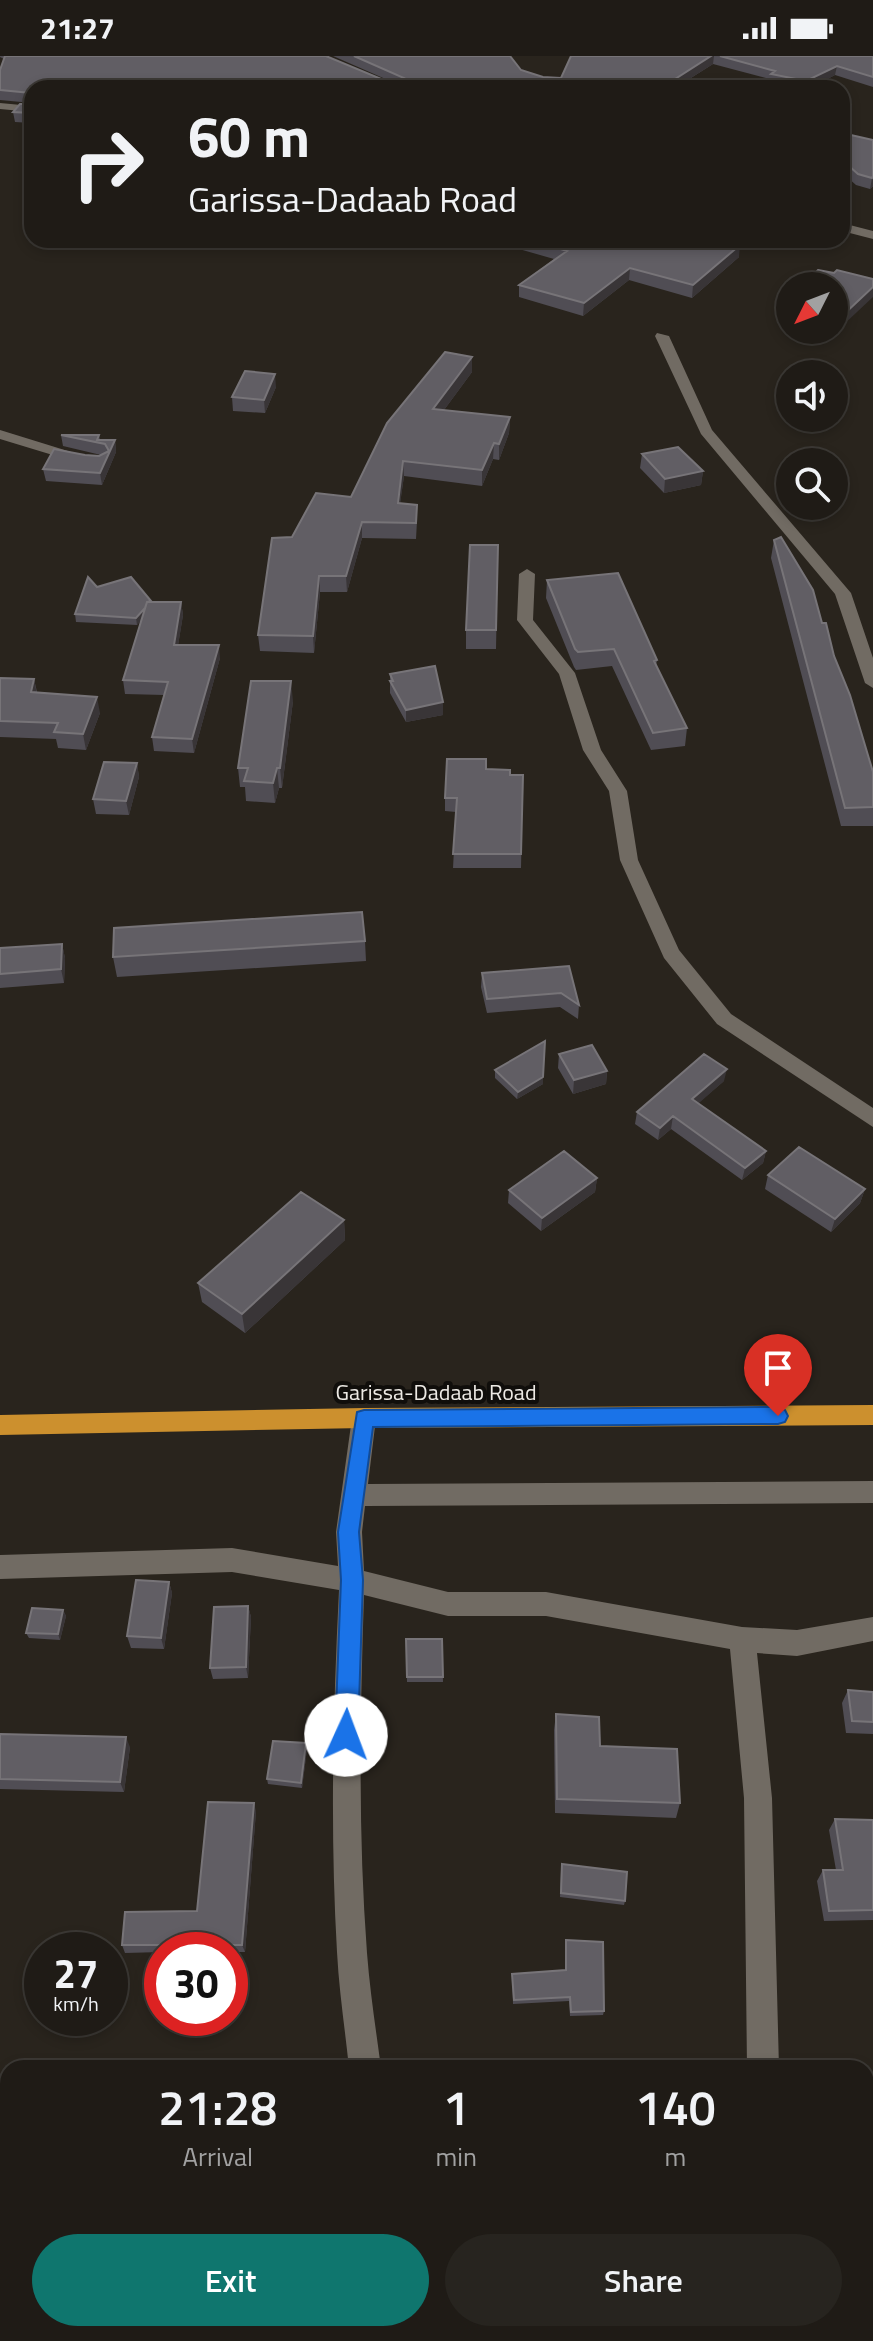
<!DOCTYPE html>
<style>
body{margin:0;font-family:"Titillium Web",sans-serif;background:#27241f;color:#f1f3f6;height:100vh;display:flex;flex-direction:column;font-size:30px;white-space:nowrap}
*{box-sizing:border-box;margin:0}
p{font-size:26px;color:#a1a1a1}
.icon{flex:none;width:44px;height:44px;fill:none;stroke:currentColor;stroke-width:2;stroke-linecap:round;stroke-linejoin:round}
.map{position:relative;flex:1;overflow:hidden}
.sheet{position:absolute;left:0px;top:2004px;width:874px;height:282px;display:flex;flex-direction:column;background:#1f1b16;border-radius:24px 24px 0 0;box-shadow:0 4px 12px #0003,0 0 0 2px #3c3935}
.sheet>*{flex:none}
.top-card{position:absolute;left:24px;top:24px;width:826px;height:168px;border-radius:24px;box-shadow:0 4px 12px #0003,0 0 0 2px #3c3935;background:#1f1b16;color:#f1f3f6;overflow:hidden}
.needle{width:52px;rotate:228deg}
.tools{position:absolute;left:776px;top:216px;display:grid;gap:16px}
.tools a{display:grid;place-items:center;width:72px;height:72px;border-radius:50%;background:#1f1b16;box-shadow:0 4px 12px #0003,0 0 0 2px #3c3935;font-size:40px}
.speed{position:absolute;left:24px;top:1876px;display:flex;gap:16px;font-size:40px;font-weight:700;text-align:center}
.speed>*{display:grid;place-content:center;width:104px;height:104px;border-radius:50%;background:#1f1b16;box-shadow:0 4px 12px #0003,0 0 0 2px #3c3935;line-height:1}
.speed small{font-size:20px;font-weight:400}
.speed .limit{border:12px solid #d22;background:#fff;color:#111}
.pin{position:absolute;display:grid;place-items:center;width:68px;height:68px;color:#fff;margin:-82px -34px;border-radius:50% 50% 50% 0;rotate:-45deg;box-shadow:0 0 8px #0007}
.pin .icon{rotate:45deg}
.me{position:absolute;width:88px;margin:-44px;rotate:2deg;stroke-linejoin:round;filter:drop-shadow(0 0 6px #0008)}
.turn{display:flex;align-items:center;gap:28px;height:168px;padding:0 32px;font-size:36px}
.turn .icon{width:104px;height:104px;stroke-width:2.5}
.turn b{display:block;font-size:56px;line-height:68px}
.eta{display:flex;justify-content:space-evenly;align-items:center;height:136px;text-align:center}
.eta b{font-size:48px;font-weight:600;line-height:56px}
.cta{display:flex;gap:16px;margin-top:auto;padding:16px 32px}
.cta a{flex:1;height:92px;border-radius:48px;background:#0f766e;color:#fff;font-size:32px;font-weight:600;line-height:92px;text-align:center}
.cta a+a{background:#27241f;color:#f1f3f6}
.status{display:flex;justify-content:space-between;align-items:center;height:56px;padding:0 40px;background:#1f1b16;direction:ltr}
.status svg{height:22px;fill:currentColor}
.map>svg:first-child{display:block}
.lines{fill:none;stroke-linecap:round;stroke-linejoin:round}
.minor{fill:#716b63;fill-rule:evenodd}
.trunk{fill:#cc902e;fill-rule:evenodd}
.wall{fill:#504d54}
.shaded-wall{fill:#393537}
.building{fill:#615e64;stroke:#777478;stroke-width:2}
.route{fill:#1a73e8;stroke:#114b97;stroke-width:2}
.labels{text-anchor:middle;stroke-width:8;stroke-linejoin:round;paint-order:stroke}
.street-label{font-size:22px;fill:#edeae5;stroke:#100e0b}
</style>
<div class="status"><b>21:27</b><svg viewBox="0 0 49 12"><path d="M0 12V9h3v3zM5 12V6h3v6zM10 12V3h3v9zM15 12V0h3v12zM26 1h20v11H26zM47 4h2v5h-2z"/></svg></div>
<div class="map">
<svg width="873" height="2285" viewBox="0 0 873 2285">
<rect width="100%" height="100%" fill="#29241d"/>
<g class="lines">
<path class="minor" d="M0,47L32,50V56L0,53Z
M842,167L873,175V183L842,175Z
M657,277L669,280L712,374L851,537L873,602V632L865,627L835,538L701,378L655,280Z
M0,374L84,400L86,403L79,407L0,383Z
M527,513L535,518L533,564L575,617L601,694L627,735L638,804L679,894L731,958L873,1052V1071L717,968L664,902L620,804L609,735L583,694L559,618L517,564L519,518Z
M364,1352L373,1355L376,1362L368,1428L873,1425V1447L365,1450L362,1476L364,1515L448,1536H546L742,1571L797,1574L873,1561V1585L797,1600L757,1597L772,1742L779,2012H747L744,1742L730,1593L546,1560H448L364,1539C360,1659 358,1778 367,1897C370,1936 376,1974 381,2012H349C345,1973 339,1935 337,1896C330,1775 333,1655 339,1534L232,1516L0,1523V1499L232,1492L338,1510L336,1476L352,1362L355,1355Z
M866,2020H873V2052H866Z
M352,2278H386V2285H352Z
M746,2278H780V2285H746Z"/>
<path class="trunk" d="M873,1349V1369L364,1372L0,1379V1359L364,1352Z"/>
</g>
<path class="wall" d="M0,0H326L386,25H390L333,0H510L521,14L543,21L561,22L571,0H873V31L835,19L810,32H792L769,27L770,23L713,8L675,32H32V47L0,44V14L4,3L0,1Z
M32,48V67L15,66L13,56Z
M842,77L873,84V130L870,133L856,129L847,121L842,124Z
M512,184H721L739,201L692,242L629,224L583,260L519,241V229L554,203L512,191Z
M834,217L873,223L841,271L834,269Z
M472,301V316L444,354L510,361L509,377L499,404L493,403L482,430L404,420L400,447L417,465L416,483L362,482L347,536H320L314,597L260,595L258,579L292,481L351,441Z
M276,331L265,357L233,355L232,341Z
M61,379H99L100,384H115L116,396L102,429L46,425L43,413L85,399H101L63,390Z
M642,398L703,415L701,429L664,437L640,412Z
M774,484L822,567L834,600L873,716V770H841L771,502Z
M498,489L496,593H466V574Z
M547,524L657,604L656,610L687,672L685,690L651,694L612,610L576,614L574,611L546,542Z
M97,531L151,546H181L183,559L178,589L220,602L194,697L154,695L152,681L164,639L125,638L123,624L141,564L137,569L76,566L75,558Z
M390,618L443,659L406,666L390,637Z
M0,622L34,623L37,636L100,657L86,694L58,692L56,683L0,681Z
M293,645L282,732H279L275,747L246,745L245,731H240L238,712Z
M137,707L139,721L129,759L96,758L93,743Z
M486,713L510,719H523L521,812H453L456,756L445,755V742Z
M365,885L366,905L117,921L113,901Z
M62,888L65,902L64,927L0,932V892Z
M569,910L579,949L578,963L560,951L487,957L481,931L482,917Z
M559,998L607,1015L606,1028L573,1038L558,1012Z
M495,1014L543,1028L517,1043L495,1022Z
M724,1025L698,1047L766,1095L763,1107L742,1124L671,1073L658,1084L635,1068L637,1056Z
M768,1119L865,1133L860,1147L831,1176L765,1133Z
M597,1122L595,1136L541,1175L508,1147L509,1134Z
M344,1164L345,1184L245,1277L202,1246L198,1227Z
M169,1526L172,1537L164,1593L131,1592L127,1580Z
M248,1550L251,1561L248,1622L213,1623L210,1612Z
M63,1554L66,1560L60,1584L29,1582L26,1577Z
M406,1583H442L443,1626H407Z
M848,1634L873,1636V1678L846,1677L842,1647Z
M556,1658L680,1747L676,1762L555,1757L554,1674Z
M0,1678L130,1691L124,1736L0,1733Z
M306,1687L307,1693L302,1732L268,1728L267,1723Z
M256,1755L245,1896H230V1894H162V1896L125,1897L122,1889L197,1855Z
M835,1763L873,1764V1864L824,1865L817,1825L823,1814H836L829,1774Z
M561,1813L625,1845L624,1849L560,1841Z
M566,1884L604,1955L603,1959L570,1960L569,1945L513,1948L512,1918L566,1914Z
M869,2086L873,2087V2223L866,2227V2089Z
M219,2278V2282L184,2284L182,2282Z"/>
<path class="shaded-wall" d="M711,0H714L713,8L675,32H661Z
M837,10L835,19L810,32H805L806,25Z
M849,110L847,121L842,124V114Z
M873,120V130L870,133L872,122Z
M740,189L739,201L692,242L693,229Z
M630,212L629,224L583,260L584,247Z
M873,231V241L841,271L843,259Z
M472,301V316L433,369V353Z
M275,318L276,331L265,357L264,344Z
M510,361L509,377L499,404V388Z
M115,384L116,396L102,429L100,417Z
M494,387L493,403L482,430V414Z
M403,405L404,420L398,463V447Z
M703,415L701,429L664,437L665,423Z
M362,466V482L347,536L346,520Z
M319,520L320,536L314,597L313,580Z
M151,545L152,552L137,569L136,562Z
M181,546L183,559L176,602L174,589Z
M219,589L220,602L194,697L192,683Z
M34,623L37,639L31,636Z
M291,625L293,645L282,732L280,712Z
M97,641L100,657L86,694L83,678Z
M443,646V659L406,666V654Z
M137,707L139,721L129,759L126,745Z
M277,712L279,732L275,747L273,727Z
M62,888L65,902L64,927L61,913Z
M727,1013L724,1025L690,1055L692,1043Z
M607,1015L606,1028L573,1038L574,1024Z
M543,1021V1028L517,1043L518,1036Z
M673,1060L671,1073L658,1084L660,1072Z
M766,1095L763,1107L742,1124L745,1112Z
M597,1122L595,1136L541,1175L542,1162Z
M865,1133L860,1147L831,1176L835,1163Z
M344,1164L345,1184L245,1277L242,1258Z
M169,1526L172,1537L164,1593L161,1582Z
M248,1550L251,1561L248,1622L246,1611Z
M63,1554L66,1560L60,1584L58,1578Z
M126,1681L130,1691L124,1736L120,1726Z
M306,1687L307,1693L302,1732L301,1727Z
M254,1747L256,1755L245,1896L242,1889Z"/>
<path class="building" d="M5,0H326L386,25H401L404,22L354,0H510L521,14L543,21L561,22L571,0H711L661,32H32V39L31,37L0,34V14Z
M720,0H873V21L837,10L806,25L771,18L775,15Z
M20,48H32V57L13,56Z
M842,77L873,84V120L872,122L858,118L849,110L842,114Z
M532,184H721L740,189L693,229L630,212L584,247L519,229L567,195Z
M818,214L834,217L837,214L873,223V231L843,259L834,256V230H802Z
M445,296L472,301L433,353L510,361L499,388L494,387L482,414L403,405L398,447L417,449L416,467L362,466L346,520H319L313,580L258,579L272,482L292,481L316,437L351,441L387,367Z
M245,315L275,318L264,344L232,341Z
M61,379H99L97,384H115L100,417L43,413L54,393L85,399L99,400L109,395L105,388Z
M678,391L703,415L665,423L642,398Z
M781,481L813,534L822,567H826L834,600L850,639L873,716V751L845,752L774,484Z
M470,489H498L496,574H466Z
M618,517L657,604L654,605L687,672L653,677L614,593L578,596L575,593L547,524Z
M88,521L97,531L131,521L151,545L147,546L145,552L136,562L75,558Z
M147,546H181L174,589H219L192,683L152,681L168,626L123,624Z
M435,610L443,646L406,654L390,625H393L390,618Z
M0,622L34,623L31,636L97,641L83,678L54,676L58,667L0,665Z
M251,625H291L280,712H277L273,727L244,725L248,712H238Z
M447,703H486V713L510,714V719H523L521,798H453L457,742H445Z
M104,706L137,707L126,745L93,743Z
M362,856L365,885L113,901L114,872Z
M62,888L61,913L0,918V892Z
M569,910L579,949L561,937L487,943L482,917Z
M545,985L543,1021L518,1036L495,1014Z
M592,989L607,1015L574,1024L559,998Z
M704,998L727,1013L692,1043L766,1095L745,1112L673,1060L660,1072L637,1056Z
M799,1091L865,1133L835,1163L768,1119Z
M564,1095L597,1122L542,1162L509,1134Z
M301,1136L344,1164L242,1258L198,1227Z
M136,1524L169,1526L161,1582L127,1580Z
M248,1550L246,1611L210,1612L214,1551Z
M32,1552L63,1554L58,1578L26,1577Z
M406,1583H442L443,1621H407Z
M848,1634L873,1636V1666L852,1665Z
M556,1658L599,1661L600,1690L677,1693L680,1747L557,1743Z
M0,1678L126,1681L120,1726L0,1723Z
M273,1685L306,1687L301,1727L267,1723Z
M208,1746L254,1747L242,1889H122L125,1856L197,1855Z
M835,1763L873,1764V1854L829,1855L823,1814H843Z
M562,1808L627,1816L625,1845L561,1837Z
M566,1884L603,1886L604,1955L571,1956L570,1941L514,1944L512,1918L566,1914Z
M869,2086L873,2087V2202H872L873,2222H866V2128H872Z
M182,2278H217V2280L182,2282Z
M599,2278H678V2285H599Z"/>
<path class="route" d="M778,1351L785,1354L788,1360L785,1366L778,1368L373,1371L359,1476L363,1524L358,1679L354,1687L346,1691L338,1687L335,1679L341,1524L338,1476L357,1356L364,1354Z"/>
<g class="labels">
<g class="street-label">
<text x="436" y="1344">Garissa-Dadaab Road</text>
</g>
</g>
</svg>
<div class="tools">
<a><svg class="needle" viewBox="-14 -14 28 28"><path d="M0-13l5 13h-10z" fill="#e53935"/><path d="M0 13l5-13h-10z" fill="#a1a1a1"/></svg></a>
<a><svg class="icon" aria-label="sound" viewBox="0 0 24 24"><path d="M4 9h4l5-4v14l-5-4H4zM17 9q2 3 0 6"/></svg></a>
<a><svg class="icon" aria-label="search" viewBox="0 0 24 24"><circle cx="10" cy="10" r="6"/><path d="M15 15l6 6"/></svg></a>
</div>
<div class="speed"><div>27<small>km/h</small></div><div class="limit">30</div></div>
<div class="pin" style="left:778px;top:1360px;background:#d93025"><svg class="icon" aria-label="arrive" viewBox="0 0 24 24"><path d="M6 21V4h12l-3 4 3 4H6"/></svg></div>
<svg class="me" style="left:346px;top:1679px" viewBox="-20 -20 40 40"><circle r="19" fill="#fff"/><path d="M0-13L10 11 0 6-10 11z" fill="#1a73e8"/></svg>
<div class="top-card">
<div class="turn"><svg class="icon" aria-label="right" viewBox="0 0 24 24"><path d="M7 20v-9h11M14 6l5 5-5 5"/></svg><div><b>60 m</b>Garissa-Dadaab Road</div></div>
</div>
<section class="sheet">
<div class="eta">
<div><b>21:28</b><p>Arrival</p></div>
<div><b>1</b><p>min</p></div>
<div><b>140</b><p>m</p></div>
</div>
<div class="cta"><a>Exit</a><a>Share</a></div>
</section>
</div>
